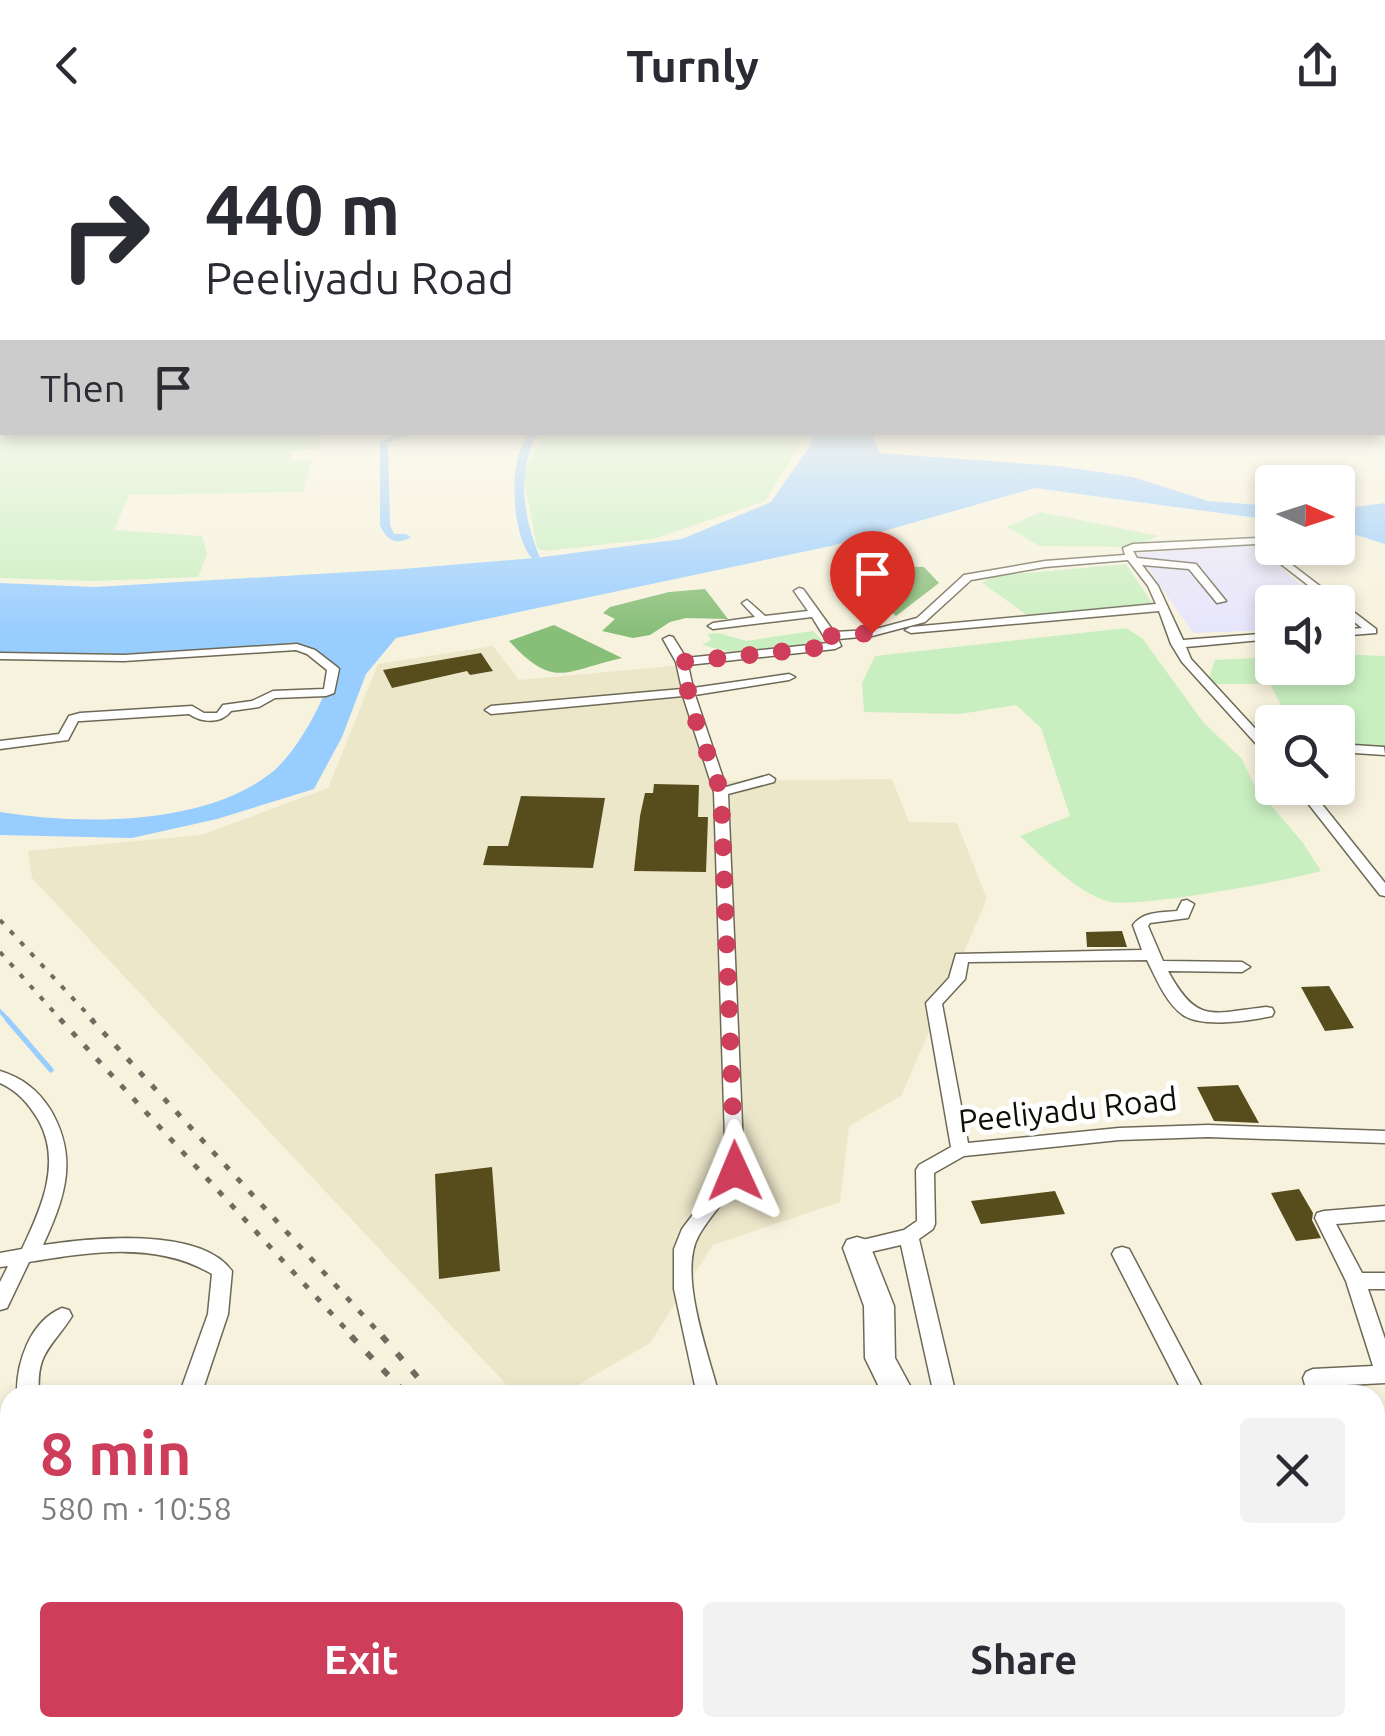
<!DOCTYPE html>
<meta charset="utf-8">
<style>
body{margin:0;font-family:Ubuntu,sans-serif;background:#f2f2f3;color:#2b2b33;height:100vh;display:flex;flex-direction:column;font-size:38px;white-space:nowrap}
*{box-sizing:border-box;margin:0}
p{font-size:32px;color:#7c7c81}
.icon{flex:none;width:55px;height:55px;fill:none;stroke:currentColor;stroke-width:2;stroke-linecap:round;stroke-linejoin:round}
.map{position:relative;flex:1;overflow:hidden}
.drawer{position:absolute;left:0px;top:1255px;width:1385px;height:352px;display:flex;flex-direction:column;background:#fff;border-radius:30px 30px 0 0;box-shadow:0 5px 15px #0003}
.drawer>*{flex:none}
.hud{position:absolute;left:0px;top:0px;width:1385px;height:305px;box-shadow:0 5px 15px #0003;background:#fff;color:#2b2b33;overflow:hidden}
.needle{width:65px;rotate:93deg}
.controls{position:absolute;left:1255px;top:335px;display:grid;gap:20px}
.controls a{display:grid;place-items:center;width:100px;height:100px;border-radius:10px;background:#fff;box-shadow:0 5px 15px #0003;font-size:50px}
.pin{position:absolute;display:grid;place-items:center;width:85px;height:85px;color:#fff;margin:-102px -42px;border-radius:50% 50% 50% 0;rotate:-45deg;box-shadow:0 0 10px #0007}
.pin .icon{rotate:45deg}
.me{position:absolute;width:110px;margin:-55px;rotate:359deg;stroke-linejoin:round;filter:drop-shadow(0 0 8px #0008)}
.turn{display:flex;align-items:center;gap:35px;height:210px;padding:0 40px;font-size:45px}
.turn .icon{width:130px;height:130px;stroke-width:2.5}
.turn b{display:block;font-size:70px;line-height:85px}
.then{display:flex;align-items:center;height:95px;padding:0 40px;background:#0003;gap:20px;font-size:38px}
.round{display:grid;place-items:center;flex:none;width:105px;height:105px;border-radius:10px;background:#f2f2f3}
.summary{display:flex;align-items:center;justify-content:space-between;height:170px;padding:0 40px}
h1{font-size:60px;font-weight:700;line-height:75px;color:#ce3e5a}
.button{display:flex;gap:20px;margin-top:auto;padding:20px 40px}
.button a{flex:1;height:115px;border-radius:10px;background:#ce3e5a;color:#fff;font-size:40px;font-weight:700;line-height:115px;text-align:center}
.button a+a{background:#f2f2f3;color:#2b2b33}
header{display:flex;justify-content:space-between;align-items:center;height:130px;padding:0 40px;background:#fff;font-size:45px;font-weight:700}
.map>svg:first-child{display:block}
.built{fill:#ede7ca}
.education{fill:#e7e5fb}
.green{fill:#c9efc0}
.forest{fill:#87be78}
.water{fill:#98cdff}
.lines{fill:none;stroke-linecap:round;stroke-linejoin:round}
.stream-far1{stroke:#98cdff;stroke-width:4}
.stream{stroke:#98cdff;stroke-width:5}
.canal{fill:#98cdff;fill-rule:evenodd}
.building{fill:#564c1c}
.street-casing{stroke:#6e6957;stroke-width:3}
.secondary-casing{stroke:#6e6957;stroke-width:3}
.street{fill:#fff;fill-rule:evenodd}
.secondary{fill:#fff;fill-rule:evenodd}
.rail-far2{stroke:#6f6c5f;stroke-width:4;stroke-dasharray:5 10;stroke-linecap:butt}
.rail-far1{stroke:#6f6c5f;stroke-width:5;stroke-dasharray:6 12;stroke-linecap:butt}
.rail{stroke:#6f6c5f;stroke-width:6;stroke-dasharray:8 15;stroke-linecap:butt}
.route{stroke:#ce3e5a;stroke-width:18;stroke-dasharray:0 32.4}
.labels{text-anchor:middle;stroke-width:10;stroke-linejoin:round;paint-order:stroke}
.near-street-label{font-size:32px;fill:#0f0d07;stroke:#fff}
</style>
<header><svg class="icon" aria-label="back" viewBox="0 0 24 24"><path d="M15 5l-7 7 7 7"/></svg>Turnly<svg class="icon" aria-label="share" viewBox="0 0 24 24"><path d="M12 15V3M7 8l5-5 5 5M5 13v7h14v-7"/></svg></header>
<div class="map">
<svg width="1385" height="1606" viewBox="0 0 1385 1606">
<rect width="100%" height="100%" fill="#f7f2dd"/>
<path class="built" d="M493,516L519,550L682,535L723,651L892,649L909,692L957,693L987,769L901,966L849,996L840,1072L713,1115L650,1213L561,1265H516L32,748L28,721L201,705L328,658L378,534Z"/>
<path class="education" d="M1253,415L1322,472H1272V500L1193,503L1138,423Z"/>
<path class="green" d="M0,279L2,302L323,303L318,319L291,321V331L312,330L303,362L129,365L114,400L202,406L207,424L198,447L92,451L0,448Z
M544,303V302L808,303L765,371L653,409L545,421L537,418L523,342Z
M1040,382L1158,406L1133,417L1039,416L1007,397Z
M1126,434L1152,473L1027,485L982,453L993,446Z
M1126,498L1142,508L1203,592L1242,629L1254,655L1303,713L1321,741C1291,750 1129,780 1106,771C1072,758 1047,731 1020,706L1070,686L1041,598L1016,575L960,584L864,582L862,553L875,526Z
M813,501L824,512L731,522L702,515L711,510L708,504L719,503L746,511Z
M1338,524L1385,526V619L1338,618V592H1272V607L1241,593L1287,587L1270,554H1207L1215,530L1272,527V538H1338Z"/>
<path class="forest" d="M883,436L924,437L939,453L896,486L879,472L877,455Z
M705,459L728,489L686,488L670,492L650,505L633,508L602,501L615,489L603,483L610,477L669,462Z
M554,495L622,528C566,540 555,561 509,511Z"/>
<path class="water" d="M814,303H879L873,308L880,323L1058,336L1133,347L1208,371L1272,376V390L1035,358L831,416L396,508L366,544L342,607L314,659L217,689L132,708L0,705V682C81,695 204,696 271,643C297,623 326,568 334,537L303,515L91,530L0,527V453L95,457L402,439L535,428L682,409L771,372L809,317Z
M1385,373V414L1338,399V379Z"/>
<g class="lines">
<path class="stream-far1" d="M0,881L9,891"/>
<path class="stream" d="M7,889L51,940"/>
<path class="canal" d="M401,302H414L388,313L390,395L394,404H406L411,407C396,416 386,410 380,395V312Z
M530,302H538C516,344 523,386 540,428L535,431C515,415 511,357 517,332C519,321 524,312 530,302Z"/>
</g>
<path class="building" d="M481,523L493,541L470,545L467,541L392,558L383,540Z
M654,654L699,655L698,687H708L706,742L634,741L640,686L645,663H653Z
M521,666L605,668L593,738L483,735L488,716H508Z
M1122,801L1127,817H1087L1086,802Z
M1329,856L1354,898L1325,901L1301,857Z
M1238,955L1259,993L1214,991L1197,957Z
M492,1037L500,1141L439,1149L435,1044Z
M1299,1059L1313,1083L1312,1090L1321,1108L1296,1111L1271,1063Z
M1055,1061L1065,1084L981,1094L971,1071Z"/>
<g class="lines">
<g class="street-casing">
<path id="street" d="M1382,290H1385V294H1382Z
M1257,408L1376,499V503L1338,506V500L1362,498L1338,479V472H1330L1255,414L1133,421L1137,428L1196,434L1226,471L1217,473L1189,439L1142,435L1158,456L1183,510L1272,503V509L1186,517L1191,529L1272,617V628L1268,627L1182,532L1171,514L1159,481L911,503L905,500L911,497L1156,474L1148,456L1128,430L1045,437L971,450L925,492L872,506L838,509L841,516L835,519L688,535L693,558L789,544L795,547L789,550L695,565L726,657L769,645L775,649L774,652L728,664L744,1041C732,1065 712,1082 699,1105C677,1143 709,1225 719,1265H697L674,1159V1119L682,1099L726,1041L714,662L683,566L491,584L485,580L491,576L682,559L676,532L663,509L669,506L673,507L686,528L828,513L812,487L713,499L708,496L713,493L755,487L742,473L747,470L765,486L808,481L794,461L799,458L803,459L834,502L872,500L917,488L964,445L1045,431L1125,425L1123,418L1133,414Z
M297,514L315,520L337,537L339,539L334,563L326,566L275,568L259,577L231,581C221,594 202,593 189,584L81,591H78L68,610L0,619V611L59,604L69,586L80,583L192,576L204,583H217L223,575L252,571L273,561L324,559L327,540L307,524L296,520L124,531L0,529V523L124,525Z
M1338,614L1384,617L1385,625L1338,622Z
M1296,658H1309L1385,753V766L1380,765Z
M1187,770L1194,774L1188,788L1150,793L1148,796L1163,831L1242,832L1250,837L1242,842L1168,841C1197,895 1212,883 1266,877L1272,878L1274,882L1272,886C1249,891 1202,898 1183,885C1166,873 1156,848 1147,830L968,832L965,849L942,874L968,1013L1119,998L1208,995L1385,1001V1013L1208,1007L1119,1010L964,1026L934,1043L935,1094L933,1099L919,1109L956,1265H934L901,1115L857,1125L850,1123L847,1118L850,1113L904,1100L917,1091L916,1040L919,1035L951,1017L926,873L949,848L956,824L1142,820L1133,795C1144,781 1160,783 1177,781L1182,771Z
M0,941C22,948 37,959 50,979C79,1028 65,1067 43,1115C90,1108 200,1096 232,1141L228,1184L201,1265H179L208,1184L212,1144C156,1111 91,1122 29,1132L7,1178L0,1180V1152L8,1136L0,1137V1123L22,1119C41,1079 62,1033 39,991C29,974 18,961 0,953Z
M1385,1076V1090L1336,1094L1362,1143H1385V1159H1368L1385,1209V1253L1326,1256L1330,1265H1308L1303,1248L1306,1242L1313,1239L1373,1236L1346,1151L1315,1088L1317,1083L1324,1081Z
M1122,1117L1129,1119L1206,1265H1184L1112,1124L1115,1119Z
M62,1178L69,1180L72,1186C52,1218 36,1221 39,1265H17C16,1233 30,1191 62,1178Z
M10,1296V1325L8,1329L0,1332V1302L2,1298Z
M0,1352H10V1372H0Z
M1375,1418L1383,1421L1385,1425V1469L1377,1466L1375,1462Z
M10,1549V1573L0,1576V1550Z
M187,1598H228L232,1606H191Z
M1013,1598H1046L1042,1606H1009Z"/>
</g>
<g class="secondary-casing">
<path id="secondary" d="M857,1107L867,1110L871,1118L894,1176L895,1228L915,1265H883L865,1228L864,1176L843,1118L847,1110Z
M1385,1476V1510L1375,1513V1477Z"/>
</g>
<use href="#street" class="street"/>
<use href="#secondary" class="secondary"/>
<path class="rail-far2" d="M0,790L94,891
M0,822L62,891"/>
<path class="rail-far1" d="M60,889L354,1208
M91,889L384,1208"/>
<path class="rail" d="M351,1206L407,1265
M382,1206L433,1265
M632,1598L637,1606
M663,1598L668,1606"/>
</g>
<linearGradient id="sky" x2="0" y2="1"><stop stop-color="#88bef1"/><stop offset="0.55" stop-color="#fbf9f0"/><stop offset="1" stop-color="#fbf9f0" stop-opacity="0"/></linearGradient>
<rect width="1385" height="504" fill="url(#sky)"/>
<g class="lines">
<path class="route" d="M735,1041L721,662L692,580L682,532L835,516L831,506L872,503"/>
</g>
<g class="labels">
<g class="near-street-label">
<text transform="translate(1068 980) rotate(-6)" y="11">Peeliyadu Road</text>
</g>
</g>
</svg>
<div class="controls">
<a><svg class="needle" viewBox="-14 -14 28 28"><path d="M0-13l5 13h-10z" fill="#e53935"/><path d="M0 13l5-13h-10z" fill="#7c7c81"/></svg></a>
<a><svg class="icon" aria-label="sound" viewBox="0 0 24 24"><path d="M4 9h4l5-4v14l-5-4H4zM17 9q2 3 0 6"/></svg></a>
<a><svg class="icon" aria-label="search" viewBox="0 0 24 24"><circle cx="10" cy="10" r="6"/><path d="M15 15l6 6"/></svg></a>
</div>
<div class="pin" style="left:872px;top:503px;background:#d93025"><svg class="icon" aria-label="arrive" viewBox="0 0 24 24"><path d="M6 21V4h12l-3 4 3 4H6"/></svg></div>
<svg class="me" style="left:735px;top:1041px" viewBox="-20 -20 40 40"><path d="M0-17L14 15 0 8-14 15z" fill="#ce3e5a" stroke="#fff" stroke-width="4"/></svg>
<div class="hud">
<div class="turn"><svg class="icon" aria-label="right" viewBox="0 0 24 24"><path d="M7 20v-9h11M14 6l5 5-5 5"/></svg><div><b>440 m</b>Peeliyadu Road</div></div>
<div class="then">Then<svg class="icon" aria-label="arrive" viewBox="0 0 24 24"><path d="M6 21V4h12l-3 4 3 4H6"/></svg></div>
</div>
<section class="drawer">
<div class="summary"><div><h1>8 min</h1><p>580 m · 10:58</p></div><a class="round"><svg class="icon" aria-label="close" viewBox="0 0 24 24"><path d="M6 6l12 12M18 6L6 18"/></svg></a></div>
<div class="button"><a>Exit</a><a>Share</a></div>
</section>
</div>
